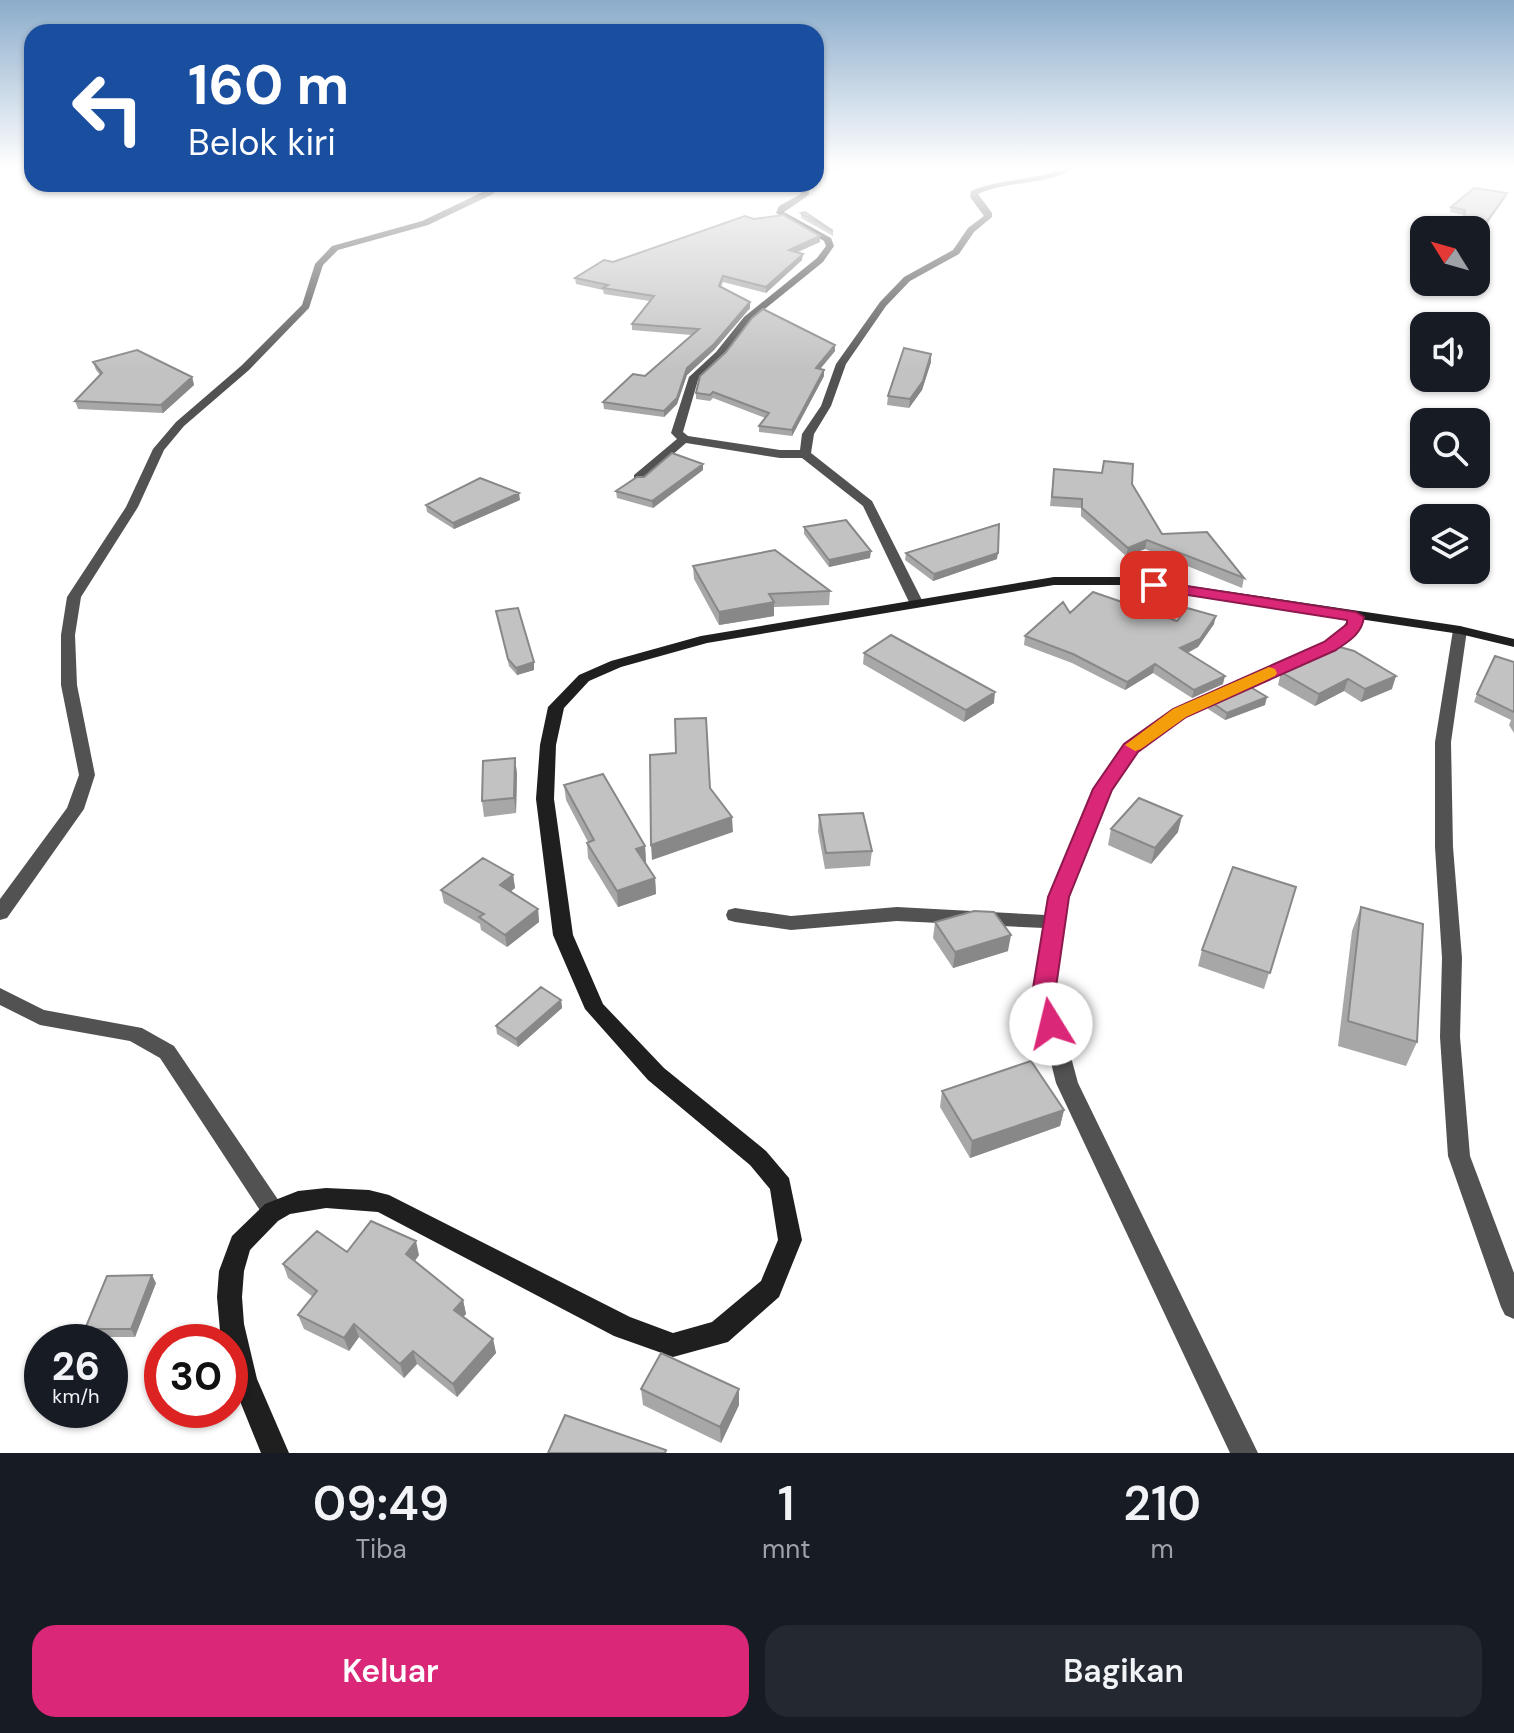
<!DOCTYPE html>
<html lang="id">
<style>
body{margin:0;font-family:"DM Sans",sans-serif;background:#242831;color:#f1f3f6;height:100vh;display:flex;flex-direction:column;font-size:30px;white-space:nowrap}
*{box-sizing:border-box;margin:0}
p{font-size:26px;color:#9ea1a6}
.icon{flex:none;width:44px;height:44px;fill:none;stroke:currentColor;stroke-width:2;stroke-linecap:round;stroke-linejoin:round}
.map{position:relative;height:1453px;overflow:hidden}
.drawer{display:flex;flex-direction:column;background:#171b24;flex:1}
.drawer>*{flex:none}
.guide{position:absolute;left:24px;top:24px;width:800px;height:168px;border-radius:24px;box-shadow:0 2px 6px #0004;background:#1a4fa0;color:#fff;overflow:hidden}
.needle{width:52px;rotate:307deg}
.controls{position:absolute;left:1410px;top:216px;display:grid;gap:16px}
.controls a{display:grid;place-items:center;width:80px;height:80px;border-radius:16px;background:#171b24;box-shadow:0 2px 6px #0004;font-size:40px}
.speed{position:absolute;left:24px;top:1324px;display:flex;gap:16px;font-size:40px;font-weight:700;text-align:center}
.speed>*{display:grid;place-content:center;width:104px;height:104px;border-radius:50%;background:#171b24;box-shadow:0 2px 6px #0004;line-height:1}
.speed small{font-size:20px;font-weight:400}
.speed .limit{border:12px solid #d22;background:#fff;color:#111}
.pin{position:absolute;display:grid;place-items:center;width:68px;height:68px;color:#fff;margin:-34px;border-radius:16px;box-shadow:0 4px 12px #0006}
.me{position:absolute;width:88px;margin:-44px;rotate:351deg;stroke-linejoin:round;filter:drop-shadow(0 0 6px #0008)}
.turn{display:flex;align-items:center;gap:28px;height:168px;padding:0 32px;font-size:36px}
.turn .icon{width:104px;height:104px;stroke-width:2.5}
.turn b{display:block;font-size:56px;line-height:68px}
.eta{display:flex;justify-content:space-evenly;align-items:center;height:136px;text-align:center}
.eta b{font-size:48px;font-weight:600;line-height:56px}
.action{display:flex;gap:16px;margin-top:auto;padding:16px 32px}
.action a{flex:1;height:92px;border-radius:24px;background:#db2777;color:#fff;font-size:32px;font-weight:600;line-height:92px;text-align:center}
.action a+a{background:#242831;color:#f1f3f6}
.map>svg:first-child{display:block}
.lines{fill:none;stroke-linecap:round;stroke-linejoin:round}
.street{fill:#525252;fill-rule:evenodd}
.secondary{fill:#1f1f1f;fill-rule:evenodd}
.wall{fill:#a7a7a7}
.shaded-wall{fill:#888}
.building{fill:#c2c2c2;stroke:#888;stroke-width:2}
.route{fill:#db2777;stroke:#8e194d;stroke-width:2}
.slow{fill:#f59e0b}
</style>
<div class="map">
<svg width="1514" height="1453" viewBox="0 0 1514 1453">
<rect width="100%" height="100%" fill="#fff"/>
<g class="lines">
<path class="street" d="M830,167H853L816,173V169Z
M1066,167H1076C1047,186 1009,180 978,194L992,213V217L974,232L959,254L910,281L886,306L846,364L831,406L814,434L811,453L872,501L923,602L921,605H911L909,602L863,506L802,458H780L686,443L642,481H634V475L677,439L671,433L689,377L716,352L744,317L817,258L826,246L824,241L776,213L779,206L801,194L799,184H807L809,195L784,212L831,238L834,246L823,262L750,321L724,356L698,380L683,432L688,436L780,450H800L802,434L821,406L836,364L880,302L904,277L953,250L968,228L984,216L970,197L971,191C1002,178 1036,181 1066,167Z
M494,184H502L493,194L428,225L338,250L323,265L309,308L249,370L184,426L164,450L138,507L81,597L75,635L77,685L95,775L84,809L7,918L0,920V899L67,808L79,775L61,685V635L67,597L126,507L153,449L176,422L241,366L302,305L315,264L332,246L422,221L487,190Z
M1356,613L1363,617L1356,633L1347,643L1185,716L1137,752L1110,790L1067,897L1054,994L1078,1083L1258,1453H1230L1056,1083L1034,994L1044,928L897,921L791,930L735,922L728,920L726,915L728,910L735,908L791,916L897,907L1046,915L1049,897L1094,789L1125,744L1173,710L1337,637L1351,614Z
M1460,626L1467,630L1451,742L1453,847L1462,958L1460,1037L1470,1156L1514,1273V1319L1505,1315L1501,1307L1448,1156L1440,1037L1442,958L1435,847V742L1453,630Z
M0,988L44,1010L142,1028L174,1046L281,1204L285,1211L281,1218L273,1222L265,1218L160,1058L130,1041L40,1025L0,1005Z"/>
<path class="secondary" d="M1054,577H1130L1460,626L1514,639V647L1460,634L1130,585H1054L707,643L621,667L589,681L564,708L556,745L554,799L573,935L603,1004L664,1068L766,1151L789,1178L802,1240L779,1297L728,1342L673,1357L614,1336L378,1212L326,1208L290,1214L278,1221L250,1250L244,1271L242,1297L244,1324L257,1379L289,1453H261L231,1379L230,1342H221L217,1297L219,1271L232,1236L265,1204L298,1191L326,1188L369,1190L389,1195L630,1317L673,1333L712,1322L761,1281L778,1240L770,1189L750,1165L648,1080L585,1009L553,935L536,799L540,745L548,707L579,675L611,661L701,636Z"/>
</g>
<path class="wall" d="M1507,193L1505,198L1481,232V256L1480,261L1476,260V230L1464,215L1450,212L1451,207Z
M801,213L833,231V236L801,218Z
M820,242L796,252L802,260L766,293L723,282L721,287L750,308L714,350L687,375L677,404L664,417L604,409L603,402L645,376L692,335L632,330V324L650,301L604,294L603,290L576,284L575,278L613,262Z
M835,345V351L820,369L824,376L792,436L759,432V426L765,418L713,398L710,401L696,399V393Z
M931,354V362L922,390L909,408L887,405L888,396Z
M93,362L192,377L194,385L163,413L78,409L75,401L100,375L96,370Z
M1054,469L1132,484L1162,534L1244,578L1242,588L1145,549L1126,556L1081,516V508L1050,506Z
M703,470L653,508L617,498L616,491L644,477Z
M520,500L454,529L427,512L426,505Z
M804,527L870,558L829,567L804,534Z
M906,553L997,559L933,581L905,560Z
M693,566L830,591L829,605L774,607V616L719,625L694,579Z
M496,611L534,662V670L517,675L509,666Z
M1070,613L1214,624L1198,647L1188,653L1223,684L1192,698L1153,673L1125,690L1072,663L1024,645L1025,636Z
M864,653L994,703L964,722L863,664Z
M1308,653L1392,689L1361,702L1344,691L1315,706L1278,685L1281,672L1305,660Z
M1514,662V733L1509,725L1511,720L1474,702L1477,694Z
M1210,701L1265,705L1225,720L1208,709Z
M515,758L517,774L516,813L484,817L482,801Z
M564,785L645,846L646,862L645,863L655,878L656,894L618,907L588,858L587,843L588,842L566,800Z
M819,815L872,851L870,866L825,869L818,831Z
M1111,829L1178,832L1151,864L1108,845Z
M513,875L515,888L510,892L538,909L539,922L507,947L481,930L480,924L444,903L441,890Z
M1296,887L1264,989L1198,966L1202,950Z
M1361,907L1417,1042L1406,1066L1338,1046L1352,931Z
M935,922L1008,951L953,968L933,938Z
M561,1000L562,1008L518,1047L497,1034L496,1026Z
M942,1091L1064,1110L1060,1126L970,1158L940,1107Z
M347,1252L419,1255L415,1261L463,1300L466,1314L463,1317L493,1339L496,1353L457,1397L417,1364L404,1378L359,1337L349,1351L304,1329L298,1315L313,1297L288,1278L283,1264Z
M156,1283L135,1337H90L85,1329Z
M641,1389H739V1405L721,1443L643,1405Z"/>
<path class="shaded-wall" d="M1507,193L1505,198L1478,237L1479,232Z
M820,236V242L789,256V250Z
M803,254L802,260L766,293V287Z
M750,302V308L714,350L687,375L677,404L664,417V411L687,368Z
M835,345V351L816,374V368Z
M931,354V362L922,390L909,408L910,399Z
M824,370V376L792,436V430Z
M192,377L194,385L163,413L161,405Z
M703,464V470L653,508L652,501Z
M519,493L520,500L454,529L453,523Z
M1147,540L1145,549L1126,556L1128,548Z
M871,551L870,558L829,567V560Z
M998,553L997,559L933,581L934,574Z
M774,602V616L719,625V612Z
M1216,616L1214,624L1198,647L1178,657L1180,648Z
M534,662V670L517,675L516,668Z
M1155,664L1153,673L1125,690L1127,682Z
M1225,676L1223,684L1192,698L1194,690Z
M1396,676L1392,689L1361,702L1365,689Z
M1348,679L1344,691L1315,706L1319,694Z
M995,692L994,703L964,722L966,710Z
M1267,697L1265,705L1225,720L1227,713Z
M515,758L517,774L516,813L514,798Z
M1182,816L1178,832L1151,864L1155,848Z
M732,817L733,832L652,860L651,845Z
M645,846L646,862L638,865L636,849Z
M513,875L515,888L502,898L500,885Z
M655,878L656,894L618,907L617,891Z
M538,909L539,922L507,947L505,935Z
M1011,935L1008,951L953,968L955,952Z
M561,1000L562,1008L518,1047L516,1039Z
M1064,1110L1060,1126L970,1158L972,1141Z
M416,1241L419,1255L410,1267L406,1254Z
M152,1275L156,1283L135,1337L131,1329Z
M463,1300L466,1314L457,1323L454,1310Z
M354,1324L359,1337L349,1351L344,1338Z
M493,1339L496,1353L457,1397L453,1384Z
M413,1351L417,1364L404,1378L400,1364Z
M739,1389V1405L721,1443L720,1427Z"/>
<path class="building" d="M1474,188L1507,193L1479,232H1485L1481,256L1476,255V230H1462L1465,210L1451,207Z
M805,212L833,231L801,213Z
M783,215L820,236L789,250L803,254L766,287L723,276L719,286L750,302L714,344L687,368L677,398L664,411L603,402L633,374L645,376L699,329L632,324L654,296L603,288L608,285L575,278L604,260L613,262L745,216L754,219Z
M763,309L835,345L816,368L824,370L792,430L759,426L769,413L713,392L710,395L696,393L700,376L726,352L752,318Z
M904,348L931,354L923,381L910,399L888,396Z
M137,350L192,377L161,405L75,401L102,373L93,362Z
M672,453L703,464L652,501L616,491L637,477H644Z
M1104,461L1133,464L1132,484L1162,534L1207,532L1244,578L1147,540L1128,548L1082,508V499L1052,497L1054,469L1102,473Z
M480,478L519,493L453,523L426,505Z
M846,520L871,551L829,560L804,527Z
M999,524L998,553L934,574L906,553Z
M775,550L830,591L769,594L774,602L719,612L693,566Z
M1093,592L1177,621L1187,608L1216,616L1200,639L1180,648L1225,676L1194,690L1155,664L1127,682L1073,654L1025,636L1063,602L1070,613Z
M518,608L534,662L516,668L508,659L496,611Z
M891,635L995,692L966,710L864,653Z
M1329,644L1354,651L1396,676L1365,689L1348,679L1319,694L1281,672L1313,657L1308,653Z
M1495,656L1514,662V712L1477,694Z
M1247,685L1267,697L1227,713L1210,701Z
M706,718L710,788L732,817L651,845L650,755L676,753L675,719Z
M515,758L514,798L482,801L483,761Z
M603,774L645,846L636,849L655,878L617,891L587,843L594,840L564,785Z
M1139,798L1182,816L1155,848L1111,829Z
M863,813L872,851L826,853L819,815Z
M483,858L513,875L500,885L538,909L505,935L479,917L484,914L441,890Z
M1233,867L1296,887L1270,973L1202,950Z
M1361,907L1423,924L1417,1042L1348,1021Z
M974,911L994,912L1011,935L955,952L935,922Z
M541,987L561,1000L516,1039L496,1026Z
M1031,1061L1064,1110L972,1141L942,1091Z
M371,1221L416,1241L406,1254L463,1300L454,1310L493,1339L453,1384L413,1351L400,1364L354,1324L344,1338L298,1315L317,1291L283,1264L317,1231L347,1252Z
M152,1275L131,1329H85L107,1276Z
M661,1353L739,1389L720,1427L641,1389Z
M565,1415L666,1450L665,1453H548Z"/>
<linearGradient id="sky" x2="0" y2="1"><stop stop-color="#8baccb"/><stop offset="0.45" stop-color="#fff"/><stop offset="1" stop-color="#fff" stop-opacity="0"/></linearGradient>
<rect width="1514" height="371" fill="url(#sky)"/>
<path class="route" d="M1154,581L1356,612L1364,617C1362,634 1349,641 1336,650L1186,717L1138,752L1112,790L1069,897L1055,994L1063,1024L1060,1030L1051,1033L1043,1030L1032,994L1048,897L1093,789L1124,744L1173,709L1324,642L1347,624V620L1149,589V582Z"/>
<path class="slow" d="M1269,667L1275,669L1277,673L1275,676L1186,717L1141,749L1135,751L1125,745L1173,709Z"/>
</svg>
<div class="controls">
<a><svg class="needle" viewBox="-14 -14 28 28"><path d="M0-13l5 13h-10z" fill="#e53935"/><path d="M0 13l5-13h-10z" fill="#9ea1a6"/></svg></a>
<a><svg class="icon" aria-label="sound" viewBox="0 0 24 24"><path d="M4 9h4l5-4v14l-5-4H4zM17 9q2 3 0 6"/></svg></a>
<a><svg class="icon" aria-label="search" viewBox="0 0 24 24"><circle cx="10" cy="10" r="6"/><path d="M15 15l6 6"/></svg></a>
<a><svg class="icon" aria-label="layers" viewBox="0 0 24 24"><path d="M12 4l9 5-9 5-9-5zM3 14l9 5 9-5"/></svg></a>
</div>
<div class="speed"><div>26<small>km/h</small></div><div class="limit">30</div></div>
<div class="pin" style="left:1154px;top:585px;background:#d93025"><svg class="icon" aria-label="arrive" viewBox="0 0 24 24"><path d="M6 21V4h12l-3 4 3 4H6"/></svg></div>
<svg class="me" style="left:1051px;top:1024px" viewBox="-20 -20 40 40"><circle r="19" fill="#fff"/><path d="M0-13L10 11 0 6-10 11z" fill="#db2777"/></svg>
<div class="guide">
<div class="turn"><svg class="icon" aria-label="left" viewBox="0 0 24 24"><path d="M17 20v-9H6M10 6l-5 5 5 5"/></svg><div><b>160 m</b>Belok kiri</div></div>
</div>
</div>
<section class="drawer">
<div class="eta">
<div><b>09:49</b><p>Tiba</p></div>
<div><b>1</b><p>mnt</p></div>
<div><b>210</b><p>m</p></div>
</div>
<div class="action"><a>Keluar</a><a>Bagikan</a></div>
</section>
